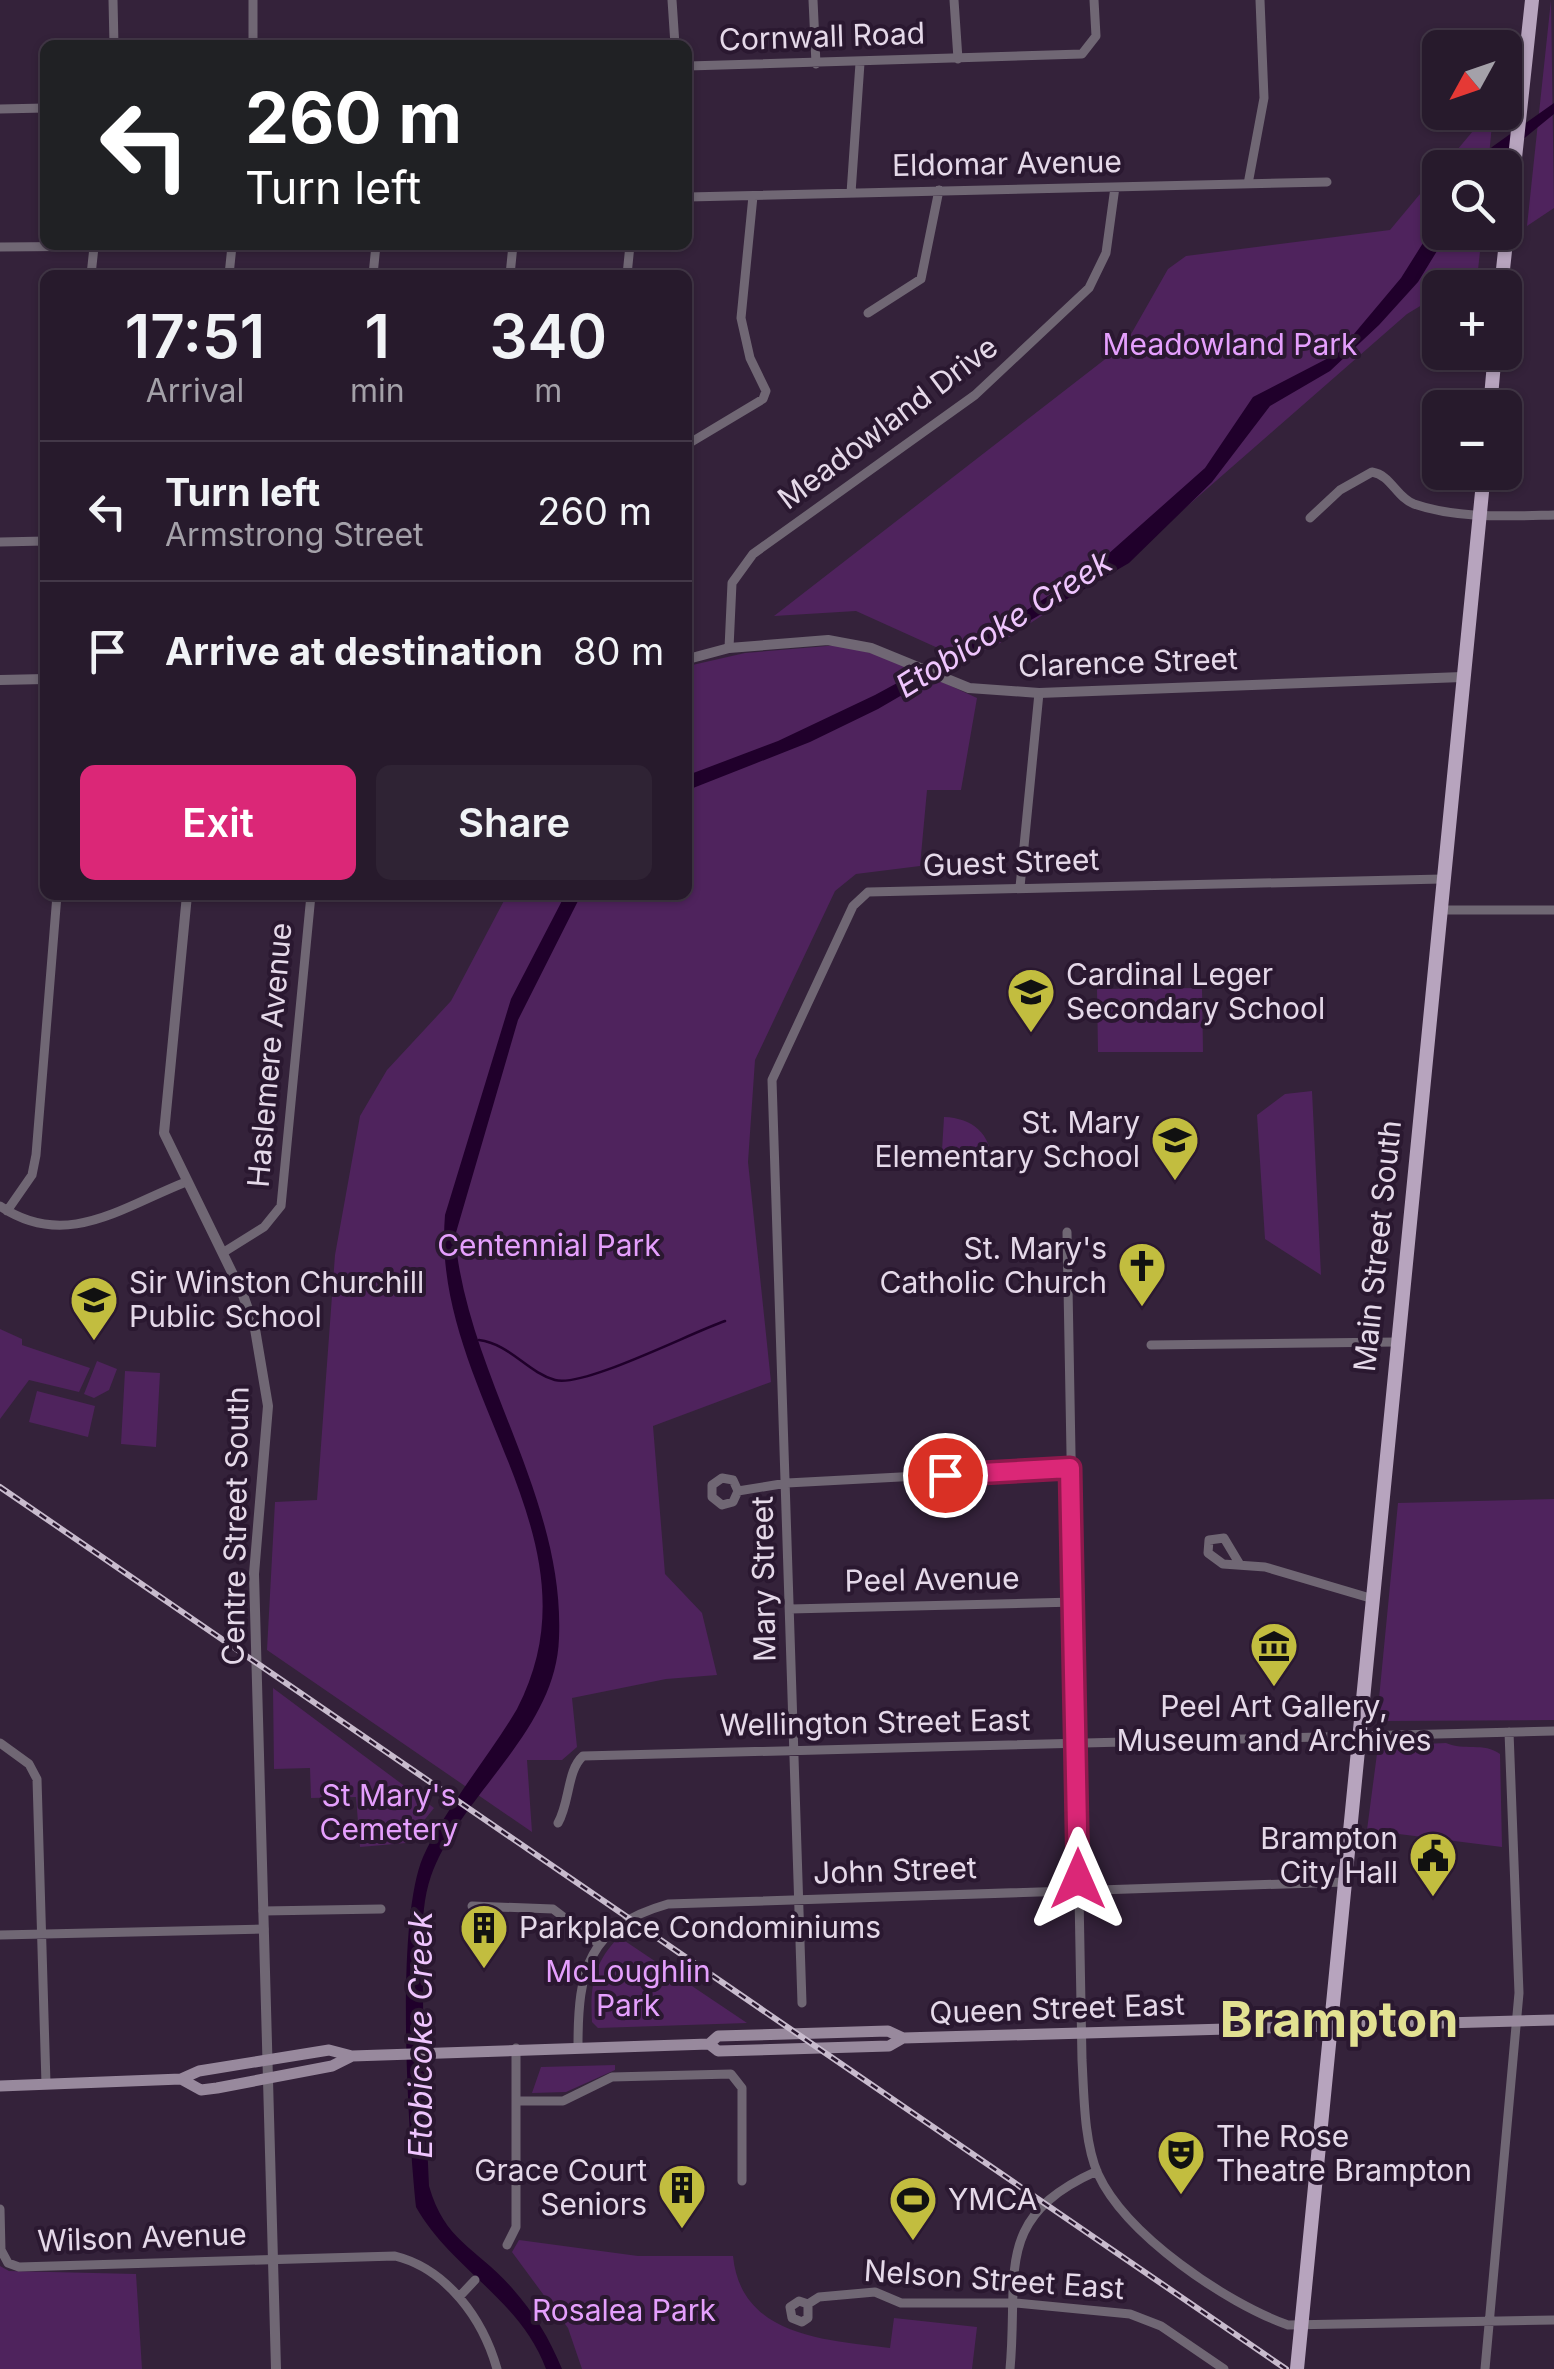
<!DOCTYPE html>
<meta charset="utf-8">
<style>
body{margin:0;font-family:Inter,sans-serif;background:#2f2334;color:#f1f3f6;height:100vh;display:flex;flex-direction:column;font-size:38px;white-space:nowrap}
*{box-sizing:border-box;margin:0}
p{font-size:32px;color:#a4a1a9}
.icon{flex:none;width:55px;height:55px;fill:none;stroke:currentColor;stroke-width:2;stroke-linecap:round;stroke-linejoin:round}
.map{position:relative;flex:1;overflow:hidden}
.sheet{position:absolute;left:40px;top:270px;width:652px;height:630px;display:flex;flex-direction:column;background:#271a2c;border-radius:15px;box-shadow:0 2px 8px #0004,0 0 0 2px #433848}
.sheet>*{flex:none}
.guide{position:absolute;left:40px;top:40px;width:652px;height:210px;border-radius:15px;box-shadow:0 2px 8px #0004,0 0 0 2px #433848;background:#202124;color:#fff;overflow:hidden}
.needle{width:65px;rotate:230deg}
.controls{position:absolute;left:1422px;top:30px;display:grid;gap:20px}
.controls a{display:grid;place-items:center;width:100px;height:100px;border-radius:15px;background:#271a2c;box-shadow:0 2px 8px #0004,0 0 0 2px #433848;font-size:50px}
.pin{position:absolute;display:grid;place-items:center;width:85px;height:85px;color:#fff;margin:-42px;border:5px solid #fff;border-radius:50%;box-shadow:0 2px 10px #0007}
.me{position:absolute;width:110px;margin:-55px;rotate:0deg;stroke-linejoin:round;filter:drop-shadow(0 0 8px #0008)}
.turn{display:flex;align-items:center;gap:35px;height:210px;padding:0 40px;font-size:45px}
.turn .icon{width:130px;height:130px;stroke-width:2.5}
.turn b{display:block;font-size:70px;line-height:85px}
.eta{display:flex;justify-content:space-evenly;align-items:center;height:170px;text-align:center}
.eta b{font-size:60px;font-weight:600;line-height:70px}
.primary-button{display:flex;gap:20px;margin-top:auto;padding:20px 40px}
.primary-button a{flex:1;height:115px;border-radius:15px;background:#db2777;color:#fff;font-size:40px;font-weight:600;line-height:115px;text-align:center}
.primary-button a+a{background:#2f2334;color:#f1f3f6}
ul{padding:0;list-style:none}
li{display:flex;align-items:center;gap:30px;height:140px;padding:0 40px;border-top:2px solid #433848}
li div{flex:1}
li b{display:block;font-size:38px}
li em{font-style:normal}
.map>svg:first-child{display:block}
.green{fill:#4f235d}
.water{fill:#20002b}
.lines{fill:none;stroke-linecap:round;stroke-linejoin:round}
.stream{stroke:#20002b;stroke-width:2.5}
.minor{stroke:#706774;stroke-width:9}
.tertiary{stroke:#706774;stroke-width:10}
.secondary{stroke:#98899d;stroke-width:11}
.primary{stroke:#b7a4be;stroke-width:14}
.rail-casing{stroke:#c8bbcd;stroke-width:6}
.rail{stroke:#2a1830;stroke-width:2.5;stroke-dasharray:8;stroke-linecap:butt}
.route-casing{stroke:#8e194d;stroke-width:25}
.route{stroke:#db2777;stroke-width:18}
.labels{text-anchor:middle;stroke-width:8;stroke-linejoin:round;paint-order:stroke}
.street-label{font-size:30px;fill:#e5d9e9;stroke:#2a1830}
.park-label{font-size:30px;fill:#e59ffd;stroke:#2a1830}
.poi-label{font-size:30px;fill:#e5d9e9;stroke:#2a1830;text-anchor:start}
.water-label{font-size:32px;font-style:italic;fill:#efc5fe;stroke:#2a1830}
.town-label{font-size:50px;font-weight:bold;fill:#e2e192;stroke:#2a1830}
</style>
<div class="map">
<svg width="1554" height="2369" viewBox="0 0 1554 2369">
<rect width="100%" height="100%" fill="#34223a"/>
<path class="green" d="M1551,0L1554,208L1527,226Z
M1488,113H1493L1488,167L1442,168Z
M1440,170V232L1482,233L1478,270L1450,287L1440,288V294L1407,314L1121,564L994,647L960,658L856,611L774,616L1126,343L1168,269L1186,256L1390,230Z
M839,645L890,658L977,698L961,790H927L920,866L856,874L835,891L755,1060L748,1162L771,1382L653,1426L665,1574L702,1613L717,1675L666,1679L572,1698L577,1747L562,1760H527L532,1832L267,1650L275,1502L317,1500L335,1255L360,1116L387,1070L451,1001L507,895H688V666L745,653Z
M1202,988L1203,1052H1098L1097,989Z
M1312,1091L1321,1275L1265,1239L1257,1115L1285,1094Z
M944,1117C975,1118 994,1137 991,1168L941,1167Z
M0,1329L22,1339V1345L90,1368L79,1392L29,1380L0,1419Z
M97,1361L117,1369L109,1390L94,1398L84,1394Z
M125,1371L160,1373L156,1447L121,1444Z
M37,1391L95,1406L88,1437L29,1422Z
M1554,1499V1720L1383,1721L1378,1709L1398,1503Z
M273,1688L434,1808L406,1843L360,1847L356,1797L311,1798L310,1768L274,1769Z
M1446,1743C1464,1751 1484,1742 1500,1754L1502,1847L1367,1830L1378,1746Z
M619,1937L747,2023L598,2028L592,2022C590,1987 593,1963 619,1937Z
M615,2065V2070L566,2092L532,2093L541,2067Z
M519,2240L638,2256H733C741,2337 826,2340 890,2348L894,2318L977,2327L972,2369H582L568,2328L512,2252Z
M0,2266L9,2271L136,2274L142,2369H0Z"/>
<path class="water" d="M1554,103V114L1489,167L1472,168L1492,147Z
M1440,216V232L1448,233L1418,282L1379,325L1330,371L1270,406L1212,482L1129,563L878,709L810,742L688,790V775L778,741L875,695L1006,624L1098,563L1205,468L1253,397L1338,353L1401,278Z
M565,895H581L518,1020L455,1236C467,1375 565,1496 559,1638C556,1732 461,1793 431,1876C419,1911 423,1951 423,1988C423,2054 426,2120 429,2186C445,2242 476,2247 512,2288C535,2314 549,2338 562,2369H546C520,2299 451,2269 416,2207C408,2130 395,1923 423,1857C444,1810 490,1755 517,1709C607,1536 430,1393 445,1215L511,999Z"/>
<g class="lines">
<path class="stream" d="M479,1340C510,1344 527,1372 555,1380C583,1388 690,1333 725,1321"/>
<path class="minor" d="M113,0L114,45
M253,0V45
M672,0L675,45
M813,0L816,64
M954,0L958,59
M688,66L1082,54L1096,36L1094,0
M0,109L45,108
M1248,184L1264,98L1260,0
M851,193L860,63
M688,197L1327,182
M0,247L249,245
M91,275L94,247
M229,275L232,246
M373,275L376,245
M510,275L513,245
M627,275L630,245
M868,313L921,279L939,190
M688,444L763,399L766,391L750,358L741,318L753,196
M1310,518L1340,490L1372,472C1391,475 1396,497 1414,504C1457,519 1509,516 1554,515
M0,542L45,541
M729,648L732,583L753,554L975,395L1089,288L1106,253L1115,187
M1020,887L1039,693
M1439,910H1554
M0,1206C66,1251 124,1206 186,1182
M7,1211L32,1175L36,1155L57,895
M1067,1232L1082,2060C1084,2095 1084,2143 1098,2174C1126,2235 1226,2303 1288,2325L1554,2320
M224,1252L264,1227L281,1206L311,895
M1151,1345L1397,1342
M722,1478L733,1480L738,1491L733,1502L722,1505L712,1497V1485Z
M738,1491L787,1483L1070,1468
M1239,1563L1224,1538L1209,1540L1208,1553L1223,1564L1265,1567L1370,1598
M790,1609L1075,1602
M0,1743L29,1764L37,1779L46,2084
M558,1823C570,1802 567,1770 583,1756L1554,1731
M472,1906L553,1909L599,1944
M263,1911L381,1909
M0,1935L264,1929
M802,2003L772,1080L853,906L868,892L1442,879
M578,2046C578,1969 588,1927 668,1904L1345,1882
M516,2101H563L612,2077L731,2074L742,2088V2181
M0,2209L1,2250L8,2263L19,2267L395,2256C447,2269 483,2319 497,2369
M507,2245L516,2227V2048
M460,2296L475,2280
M808,2304V2318L802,2322L792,2318L790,2307L799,2301L808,2304L819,2297L875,2292L901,2303H1016L1130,2314L1161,2326L1224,2369
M1010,2369C1019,2273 992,2218 1097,2171
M1485,2369L1519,1993L1509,1732"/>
<path class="tertiary" d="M688,659L729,648L828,640L871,648L969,688L1039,693L1462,677
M0,680L45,679
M187,895L164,1133L243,1295L255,1329L268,1406L254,1574L276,2369"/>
<path class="secondary" d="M709,2044L718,2036L888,2031L903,2038
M181,2079L201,2090L217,2088L332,2066L352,2056
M0,2086L181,2079L199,2071L329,2050L352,2056L709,2044L718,2051L889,2046L903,2038L1554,2020"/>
<path class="primary" d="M1501,288L1532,0
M1490,408L1495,352
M1297,2369L1484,472"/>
<g class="rail-casing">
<path id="rail" d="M0,1487L1286,2369"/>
</g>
<use href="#rail" class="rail"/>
</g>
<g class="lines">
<g class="route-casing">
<path id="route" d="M945,1475L1070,1468L1078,1879"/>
</g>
<use href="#route" class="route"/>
</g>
<defs>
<g id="school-pin" transform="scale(2.5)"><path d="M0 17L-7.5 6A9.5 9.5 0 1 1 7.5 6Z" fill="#c2bd3f" stroke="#2a1830"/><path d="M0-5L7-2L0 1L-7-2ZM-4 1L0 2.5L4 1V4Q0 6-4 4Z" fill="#111"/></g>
<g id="church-pin" transform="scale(2.5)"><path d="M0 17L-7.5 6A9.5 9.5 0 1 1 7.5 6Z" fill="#c2bd3f" stroke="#2a1830"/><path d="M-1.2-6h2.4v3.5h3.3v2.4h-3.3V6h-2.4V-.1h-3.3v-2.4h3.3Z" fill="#111"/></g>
<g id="museum-pin" transform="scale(2.5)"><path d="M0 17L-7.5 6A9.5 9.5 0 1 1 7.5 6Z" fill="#c2bd3f" stroke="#2a1830"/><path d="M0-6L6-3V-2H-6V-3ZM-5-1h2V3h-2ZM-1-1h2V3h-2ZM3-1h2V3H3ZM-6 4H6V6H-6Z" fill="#111"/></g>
<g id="civic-pin" transform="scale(2.5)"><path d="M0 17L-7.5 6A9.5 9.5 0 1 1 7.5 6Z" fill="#c2bd3f" stroke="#2a1830"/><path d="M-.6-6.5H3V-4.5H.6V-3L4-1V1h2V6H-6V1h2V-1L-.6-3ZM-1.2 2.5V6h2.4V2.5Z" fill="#111"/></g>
<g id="building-pin" transform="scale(2.5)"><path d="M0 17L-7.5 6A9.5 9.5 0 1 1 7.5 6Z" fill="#c2bd3f" stroke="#2a1830"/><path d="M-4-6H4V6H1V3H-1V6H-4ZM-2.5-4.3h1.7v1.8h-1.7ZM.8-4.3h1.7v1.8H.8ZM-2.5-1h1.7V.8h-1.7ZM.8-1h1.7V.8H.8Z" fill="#111"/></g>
<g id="theatre-pin" transform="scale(2.5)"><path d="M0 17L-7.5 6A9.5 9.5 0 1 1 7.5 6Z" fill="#c2bd3f" stroke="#2a1830"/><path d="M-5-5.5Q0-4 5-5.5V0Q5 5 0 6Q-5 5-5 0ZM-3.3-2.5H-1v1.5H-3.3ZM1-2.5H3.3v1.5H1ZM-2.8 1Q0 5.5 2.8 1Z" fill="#111"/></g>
<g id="stadium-pin" transform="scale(2.5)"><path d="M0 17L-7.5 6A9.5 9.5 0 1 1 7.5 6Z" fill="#c2bd3f" stroke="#2a1830"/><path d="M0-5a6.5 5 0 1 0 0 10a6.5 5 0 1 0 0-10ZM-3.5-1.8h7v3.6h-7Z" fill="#111"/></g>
</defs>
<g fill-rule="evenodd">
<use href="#school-pin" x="1031" y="992"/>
<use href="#school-pin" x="1175" y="1140"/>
<use href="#church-pin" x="1142" y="1266"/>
<use href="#school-pin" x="94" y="1300"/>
<use href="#museum-pin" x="1274" y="1646"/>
<use href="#civic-pin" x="1433" y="1856"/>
<use href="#building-pin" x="484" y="1928"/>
<use href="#theatre-pin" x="1181" y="2154"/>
<use href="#building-pin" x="682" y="2188"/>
<use href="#stadium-pin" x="913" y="2200"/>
</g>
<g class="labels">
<g class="street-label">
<text transform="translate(822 37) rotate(-2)" y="10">Cornwall Road</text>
<text transform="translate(1007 164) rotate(-1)" y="10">Eldomar Avenue</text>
<text transform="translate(888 423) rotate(-37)" y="10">Meadowland Drive</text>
<text transform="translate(1128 663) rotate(-2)" y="10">Clarence Street</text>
<text transform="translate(1011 863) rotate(-2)" y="10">Guest Street</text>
<text transform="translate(270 1055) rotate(-85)" y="10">Haslemere Avenue</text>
<text transform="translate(1378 1246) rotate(-84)" y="10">Main Street South</text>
<text transform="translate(236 1526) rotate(-89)" y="10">Centre Street South</text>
<text transform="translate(764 1579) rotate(-91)" y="10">Mary Street</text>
<text transform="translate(932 1580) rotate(-1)" y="10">Peel Avenue</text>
<text transform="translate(875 1723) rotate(-1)" y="10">Wellington Street East</text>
<text transform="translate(895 1871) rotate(-2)" y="10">John Street</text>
<text transform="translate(1057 2009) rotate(-2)" y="10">Queen Street East</text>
<text transform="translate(142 2238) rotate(-2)" y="10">Wilson Avenue</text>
<text transform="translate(994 2280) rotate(4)" y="10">Nelson Street East</text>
</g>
<g class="park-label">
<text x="1230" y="355">Meadowland Park</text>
<text x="549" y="1256">Centennial Park</text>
<text x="389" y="1806">St Mary's<tspan x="389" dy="34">Cemetery</tspan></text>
<text x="628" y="1982">McLoughlin<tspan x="628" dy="34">Park</tspan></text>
<text x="624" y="2321">Rosalea Park</text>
</g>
<g class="poi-label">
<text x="1066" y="985">Cardinal Leger<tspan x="1066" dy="34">Secondary School</tspan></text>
<text x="1140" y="1133" text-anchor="end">St. Mary<tspan x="1140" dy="34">Elementary School</tspan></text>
<text x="1107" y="1259" text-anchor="end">St. Mary's<tspan x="1107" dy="34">Catholic Church</tspan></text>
<text x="129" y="1293">Sir Winston Churchill<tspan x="129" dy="34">Public School</tspan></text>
<text x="1274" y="1717" text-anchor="middle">Peel Art Gallery,<tspan x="1274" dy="34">Museum and Archives</tspan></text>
<text x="1398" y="1849" text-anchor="end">Brampton<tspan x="1398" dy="34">City Hall</tspan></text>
<text x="519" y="1938">Parkplace Condominiums</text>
<text x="1216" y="2147">The Rose<tspan x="1216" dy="34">Theatre Brampton</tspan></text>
<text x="647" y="2181" text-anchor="end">Grace Court<tspan x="647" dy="34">Seniors</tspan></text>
<text x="948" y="2210">YMCA</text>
</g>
<g class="water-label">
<text transform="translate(1004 624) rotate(-32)" y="11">Etobicoke Creek</text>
<text transform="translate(421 2035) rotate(-90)" y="11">Etobicoke Creek</text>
</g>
<g class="town-label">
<text x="1339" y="2037">Brampton</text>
</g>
</g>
</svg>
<div class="controls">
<a><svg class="needle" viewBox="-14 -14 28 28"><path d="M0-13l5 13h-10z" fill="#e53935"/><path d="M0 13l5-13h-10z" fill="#a4a1a9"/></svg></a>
<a><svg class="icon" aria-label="search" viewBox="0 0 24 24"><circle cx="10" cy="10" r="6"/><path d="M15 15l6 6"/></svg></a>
<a>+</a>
<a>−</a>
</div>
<div class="pin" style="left:945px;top:1475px;background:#d93025"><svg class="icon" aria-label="arrive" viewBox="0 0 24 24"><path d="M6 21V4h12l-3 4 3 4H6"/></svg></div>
<svg class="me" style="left:1078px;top:1879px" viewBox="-20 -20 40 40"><path d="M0-17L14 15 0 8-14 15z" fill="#db2777" stroke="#fff" stroke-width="4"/></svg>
<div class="guide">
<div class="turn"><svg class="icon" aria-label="left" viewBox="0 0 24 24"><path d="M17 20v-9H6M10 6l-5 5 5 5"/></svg><div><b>260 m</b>Turn left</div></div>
</div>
<section class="sheet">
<div class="eta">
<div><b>17:51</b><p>Arrival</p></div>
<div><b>1</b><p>min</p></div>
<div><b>340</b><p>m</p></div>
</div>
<ul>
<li><svg class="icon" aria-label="left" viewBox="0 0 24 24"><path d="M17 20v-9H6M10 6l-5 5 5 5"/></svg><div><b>Turn left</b><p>Armstrong Street</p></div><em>260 m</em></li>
<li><svg class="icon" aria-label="arrive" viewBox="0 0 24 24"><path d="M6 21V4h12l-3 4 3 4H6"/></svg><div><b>Arrive at destination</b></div><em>80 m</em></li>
</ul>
<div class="primary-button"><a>Exit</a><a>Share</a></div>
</section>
</div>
